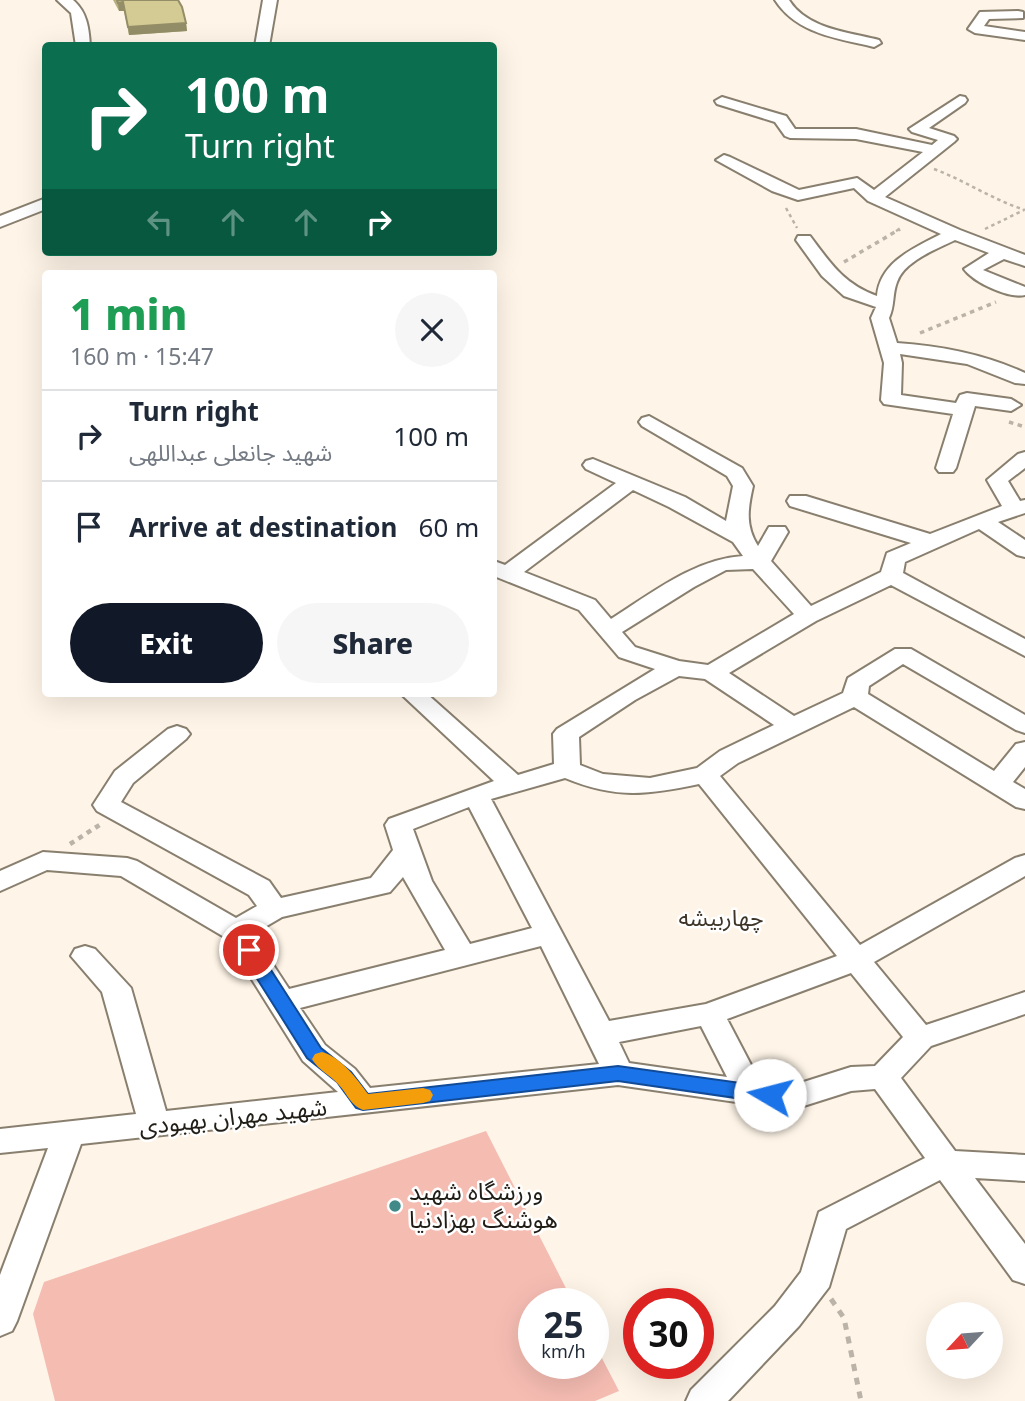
<!DOCTYPE html>
<meta charset="utf-8">
<style>
body{margin:0;font-family:"Noto Sans","Noto Sans Arabic",sans-serif;background:#f6f6f7;color:#1f2937;height:100vh;display:flex;flex-direction:column;font-size:26px;white-space:nowrap}
*{box-sizing:border-box;margin:0}
p{font-size:23px;color:#747a83}
.icon{flex:none;width:38px;height:38px;fill:none;stroke:currentColor;stroke-width:2;stroke-linecap:round;stroke-linejoin:round}
.map{position:relative;flex:1;overflow:hidden}
.drawer{position:absolute;left:42px;top:270px;width:455px;height:427px;display:flex;flex-direction:column;background:#fff;border-radius:7px;box-shadow:0 7px 28px #0002}
.drawer>*{flex:none}
.hud{position:absolute;left:42px;top:42px;width:455px;height:214px;border-radius:7px;box-shadow:0 7px 28px #0002;background:#0b6e4f;color:#fff;overflow:hidden}
.needle{width:46px;rotate:244deg}
.buttons{position:absolute;left:926px;top:1302px;display:grid;gap:14px}
.buttons a{display:grid;place-items:center;width:77px;height:77px;border-radius:50%;background:#fff;box-shadow:0 7px 28px #0002;font-size:35px}
.speed{position:absolute;left:518px;top:1288px;display:flex;gap:14px;font-size:35px;font-weight:700;text-align:center}
.speed>*{display:grid;place-content:center;width:91px;height:91px;border-radius:50%;background:#fff;box-shadow:0 7px 28px #0002;line-height:1}
.speed small{font-size:18px;font-weight:400}
.speed .limit{border:10px solid #d22;background:#fff;color:#111}
.pin{position:absolute;display:grid;place-items:center;width:60px;height:60px;color:#fff;margin:-30px;border:4px solid #fff;border-radius:50%;box-shadow:0 2px 7px #0007}
.me{position:absolute;width:77px;margin:-38px;rotate:278deg;stroke-linejoin:round;filter:drop-shadow(0 0 5px #0008)}
.turn{display:flex;align-items:center;gap:24px;height:147px;padding:0 28px;font-size:32px}
.turn .icon{width:91px;height:91px;stroke-width:2.5}
.turn b{display:block;font-size:49px;line-height:60px}
.lanes{display:flex;align-items:center;height:66px;padding:0 28px;background:#0003;justify-content:center;gap:35px;direction:ltr}
.lanes .off{opacity:.35}
.round{display:grid;place-items:center;flex:none;width:74px;height:74px;border-radius:37px;background:#f6f6f7}
.head{display:flex;align-items:center;justify-content:space-between;height:119px;padding:0 28px}
h1{font-size:42px;font-weight:800;line-height:52px;color:#1e9e55}
.button{display:flex;gap:14px;margin-top:auto;padding:14px 28px}
.button a{flex:1;height:80px;border-radius:42px;background:#111827;color:#fff;font-size:28px;font-weight:800;line-height:80px;text-align:center}
.button a+a{background:#f6f6f7;color:#1f2937}
ul{padding:0;list-style:none}
li{display:flex;align-items:center;gap:21px;height:91px;padding:0 28px;border-top:2px solid #e0e1e3}
li div{flex:1}
li b{display:block;font-size:26px}
li em{font-style:normal}
.map>svg:first-child{display:block}
.green{fill:#f5bcb2}
.lines{fill:none;stroke-linecap:round;stroke-linejoin:round}
.minor-casing{stroke:#897f6f;stroke-width:4}
.path-far3{stroke:#bbb3a8;stroke-width:2.5;stroke-dasharray:3.5 3.5;stroke-linecap:butt}
.path-far2{stroke:#bbb3a8;stroke-width:3.5;stroke-dasharray:4.5 4.5;stroke-linecap:butt}
.path-far1{stroke:#bbb3a8;stroke-width:4.5;stroke-dasharray:5 5;stroke-linecap:butt}
.path{stroke:#bbb3a8;stroke-width:5;stroke-dasharray:7 7;stroke-linecap:butt}
.minor{fill:#fff;fill-rule:evenodd}
.wall{fill:#b6af7f}
.shaded-wall{fill:#948e68}
.building{fill:#d4cb94;stroke:#948e68;stroke-width:2}
.route{fill:#1a73e8;stroke:#114b97;stroke-width:2}
.slow{fill:#f59e0b}
.poi-dot{fill:#428a88;stroke:#fff;stroke-width:2.5}
.labels{text-anchor:middle;stroke-width:5;stroke-linejoin:round;paint-order:stroke}
.neighbourhood-label{font-size:23px;fill:#3e3427;stroke:#fff}
.near-street-label{font-size:24px;fill:#211d17;stroke:#fff}
.near-poi-label{font-size:24px;fill:#211d17;stroke:#fff;text-anchor:start}
</style>
<div class="map">
<svg width="1025" height="1401" viewBox="0 0 1025 1401">
<rect width="100%" height="100%" fill="#fef4e7"/>
<path class="green" d="M486,1131L574,1304H534V1363H593V1341L619,1391L595,1401H55L33,1314L44,1282Z"/>
<g class="lines">
<g class="minor-casing">
<path id="minor" d="M57,0H73C87,12 89,28 90,46H76L71,13Z
M263,0H277L269,46H255Z
M775,0H789C807,29 848,32 879,40L881,43L874,47C837,38 797,34 775,0Z
M1018,11L1023,12V18L989,19L984,26L1025,32V40L975,33L968,29L980,12Z
M960,96L965,97L967,100L965,103L929,128L954,136L957,139L954,142L885,197L960,230L1025,255V266L1004,259L983,270L1025,287V295C1009,299 973,282 964,269L989,253L955,240C937,249 904,261 897,282C892,295 895,305 889,318L897,343C941,346 984,354 1025,373V384L1015,383L967,364L900,354L902,363L901,395L956,403L960,395L967,393L1011,399L1021,405L1011,411L975,406L956,468L953,472H939L936,468L953,414L884,404L881,400L884,363L871,318L876,307L844,296L822,276L796,240L798,236H810C831,264 844,284 877,296C880,262 914,248 941,234L868,201L854,188L798,200L772,191L716,160L724,155L730,157L799,190L857,178L874,190L923,152L856,139L790,138L785,136L775,122L717,104L715,101L722,97L786,116L795,129H856L932,145L938,140L912,132L909,129Z
M46,198V209L0,227V216Z
M649,416L742,468L753,486C748,508 745,526 758,546L769,527H785L788,532L771,561L811,606L881,572L887,553L911,543L790,506L787,501L790,496H806L930,534L1002,506L987,480L1018,454L1025,452V468L1008,481L1020,501L1025,500V513L998,522L1025,540V557L1017,555L979,529L905,562L903,573L1025,639V656L891,585L816,621L729,673L794,716L843,693L848,678L895,649H911L1025,715V733L1016,730L903,664L869,686L868,694L994,771L1016,744L1025,742V767L1013,782L1025,789V809L1016,807L854,707L738,763L720,776L860,945L1015,858L1025,855V876L874,962L926,1025L1025,992V1014L931,1046L901,1078L955,1151L1025,1155V1181L975,1178L1025,1244V1284L1013,1280L940,1180L846,1229L829,1287L799,1326L728,1401H686L691,1390L775,1306L801,1272L819,1212L925,1158L875,1089L851,1091L791,1110L618,1085L81,1144L17,1321L12,1331L0,1336V1275L48,1148L0,1153V1129L136,1114L102,992L71,956L75,949L85,946L95,949L131,988L166,1111L338,1092L303,1061L226,938L121,876L47,870L0,891V871L43,852L127,858L137,861L236,918L257,906L249,895L97,811L93,805L115,771L168,729L177,726L186,729L190,734L186,739L133,783L121,802L269,881L281,898L371,878L393,850L385,825L389,819L494,781L400,693H426L518,775L554,764L553,734L557,729L655,669L619,657L579,610L494,576V561L505,565L616,483L586,469L583,465L586,461L593,459L685,497L726,521L733,486L727,476L642,426L639,422L642,418ZM633,490L669,507L733,542L743,556C694,559 652,593 611,619L595,600L524,572ZM753,569L794,614L708,665L679,661L635,647L622,632L694,587L726,570ZM679,676L705,679L774,725L720,751L697,768L650,778L603,774L580,765L579,737L635,700ZM565,778C616,799 646,795 699,784L837,956L706,1004L609,1021L491,799ZM469,807L532,928L470,944L432,881L413,829ZM403,877L445,950L289,989L253,934L282,917L390,892ZM541,946L599,1064L370,1088L355,1069L325,1045L300,1008ZM851,973L903,1037L875,1066L851,1067L791,1086L760,1082L727,1019ZM701,1026L727,1077L629,1063L619,1042Z"/>
</g>
<path class="path-far3" d="M934,169C966,181 993,200 1025,210
M786,208L797,228
M985,229L1024,210
M896,231L902,228"/>
<path class="path-far2" d="M844,262L900,229
M920,333L996,302
M1009,422L1025,427"/>
<path class="path-far1" d="M70,844L101,824"/>
<path class="path" d="M831,1299L844,1318L861,1401"/>
<use href="#minor" class="minor"/>
</g>
<path class="wall" d="M113,0H178L186,23L187,31L129,35L124,11H119Z"/>
<path class="shaded-wall" d="M123,2L124,11H119L118,3Z
M186,23L187,31L129,35L128,27Z"/>
<path class="building" d="M117,0H178L182,7L186,23L128,27L123,2L118,3Z"/>
<path class="route" d="M249,943L255,945L321,1048L351,1072L368,1094L618,1066L770,1087L777,1090L780,1095L777,1100L770,1103L618,1081L363,1110L356,1108L337,1082L307,1058L239,950L242,945Z"/>
<path class="slow" d="M322,1052C342,1058 356,1078 368,1094L423,1088L430,1090L433,1095L430,1101L423,1103L363,1110C351,1106 347,1093 338,1084C330,1075 318,1070 312,1059L315,1054Z"/>
<circle class="poi-dot" cx="395" cy="1206" r="7"/>
<g class="labels">
<g class="neighbourhood-label">
<text x="721" y="926">چهاربیشه</text>
</g>
<g class="near-street-label">
<text transform="translate(233 1117) rotate(-6)" y="8">شهید مهران بهبودی</text>
</g>
<g class="near-poi-label">
<text x="409" y="1200">ورزشگاه شهید<tspan x="409" dy="28">هوشنگ بهزادنیا</tspan></text>
</g>
</g>
</svg>
<div class="buttons">
<a><svg class="needle" viewBox="-14 -14 28 28"><path d="M0-13l5 13h-10z" fill="#e53935"/><path d="M0 13l5-13h-10z" fill="#747a83"/></svg></a>
</div>
<div class="speed"><div>25<small>km/h</small></div><div class="limit">30</div></div>
<div class="pin" style="left:249px;top:950px;background:#d93025"><svg class="icon" aria-label="arrive" viewBox="0 0 24 24"><path d="M6 21V4h12l-3 4 3 4H6"/></svg></div>
<svg class="me" style="left:770px;top:1095px" viewBox="-20 -20 40 40"><circle r="19" fill="#fff"/><path d="M0-13L10 11 0 6-10 11z" fill="#1a73e8"/></svg>
<div class="hud">
<div class="turn"><svg class="icon" aria-label="right" viewBox="0 0 24 24"><path d="M7 20v-9h11M14 6l5 5-5 5"/></svg><div><b>100 m</b>Turn right</div></div>
<div class="lanes"><svg class="icon off" aria-label="left" viewBox="0 0 24 24"><path d="M17 20v-9H6M10 6l-5 5 5 5"/></svg><svg class="icon off" aria-label="ahead" viewBox="0 0 24 24"><path d="M12 20V5M6 11l6-6 6 6"/></svg><svg class="icon off" aria-label="ahead" viewBox="0 0 24 24"><path d="M12 20V5M6 11l6-6 6 6"/></svg><svg class="icon" aria-label="right" viewBox="0 0 24 24"><path d="M7 20v-9h11M14 6l5 5-5 5"/></svg></div>
</div>
<section class="drawer">
<div class="head"><div><h1>1 min</h1><p>160 m · 15:47</p></div><a class="round"><svg class="icon" aria-label="close" viewBox="0 0 24 24"><path d="M6 6l12 12M18 6L6 18"/></svg></a></div>
<ul>
<li><svg class="icon" aria-label="right" viewBox="0 0 24 24"><path d="M7 20v-9h11M14 6l5 5-5 5"/></svg><div><b>Turn right</b><p>شهید جانعلی عبداللهی</p></div><em>100 m</em></li>
<li><svg class="icon" aria-label="arrive" viewBox="0 0 24 24"><path d="M6 21V4h12l-3 4 3 4H6"/></svg><div><b>Arrive at destination</b></div><em>60 m</em></li>
</ul>
<div class="button"><a>Exit</a><a>Share</a></div>
</section>
</div>
